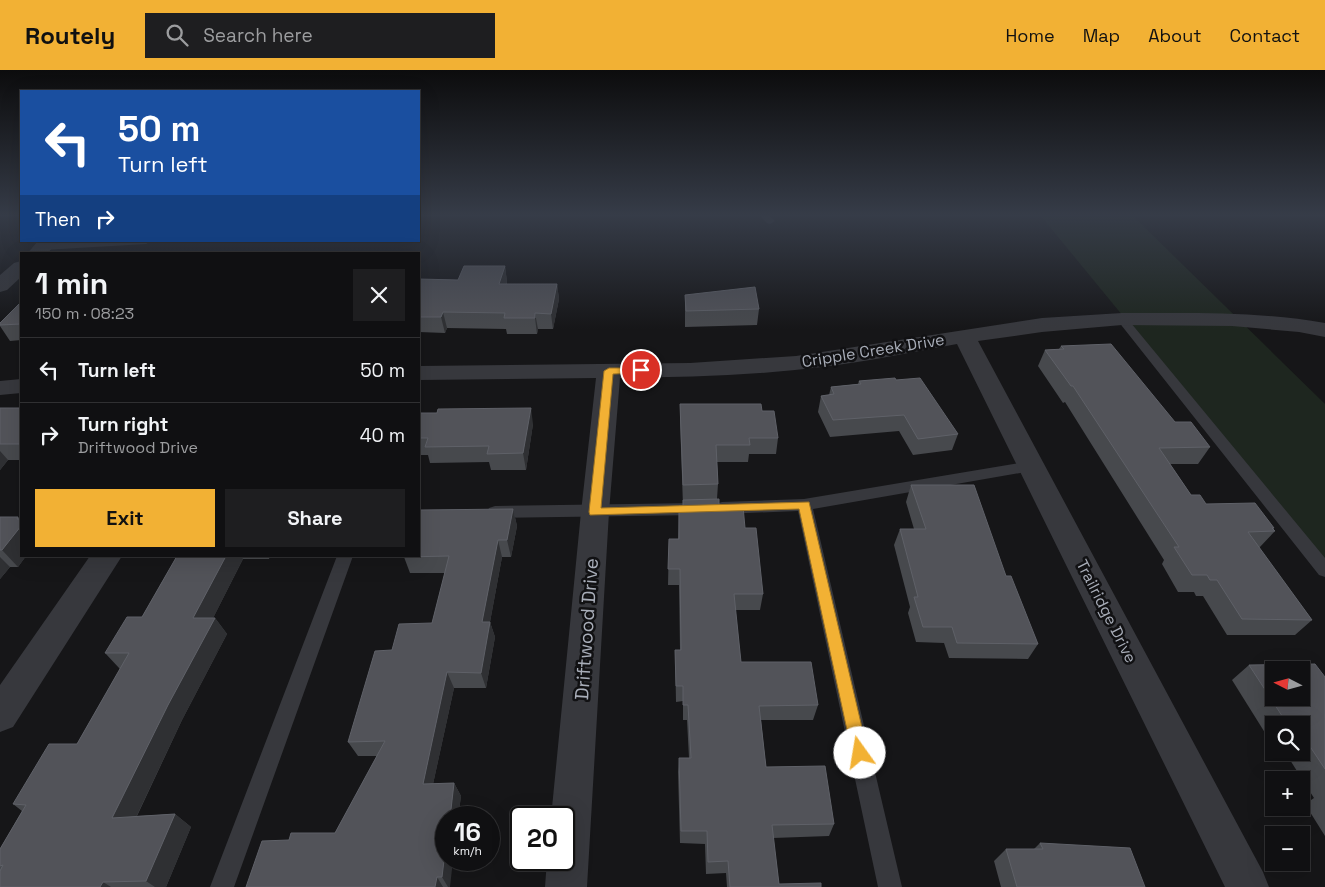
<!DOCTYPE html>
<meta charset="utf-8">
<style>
body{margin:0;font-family:"Space Grotesk",sans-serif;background:#1e1e20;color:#f1f3f6;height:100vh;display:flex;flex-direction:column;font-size:19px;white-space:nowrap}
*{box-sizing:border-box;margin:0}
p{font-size:16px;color:#9c9d9f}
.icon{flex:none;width:28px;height:28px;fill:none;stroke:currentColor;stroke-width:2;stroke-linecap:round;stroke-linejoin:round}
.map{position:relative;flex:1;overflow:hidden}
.drawer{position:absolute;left:20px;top:182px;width:400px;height:305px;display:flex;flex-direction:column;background:#101012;border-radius:0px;box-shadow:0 5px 20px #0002,0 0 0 1px #303032}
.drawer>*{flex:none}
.guide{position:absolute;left:20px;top:20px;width:400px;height:152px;border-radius:0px;box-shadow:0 5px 20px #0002,0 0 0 1px #303032;background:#1a4fa0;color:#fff;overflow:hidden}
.needle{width:32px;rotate:276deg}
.buttons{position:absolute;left:1265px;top:591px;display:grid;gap:10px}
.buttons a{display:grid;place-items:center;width:45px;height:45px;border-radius:0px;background:#101012;box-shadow:0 5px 20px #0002,0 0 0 1px #303032;font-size:25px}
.speed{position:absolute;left:435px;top:736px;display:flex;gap:10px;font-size:25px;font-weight:700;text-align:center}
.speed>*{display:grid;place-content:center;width:65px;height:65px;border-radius:50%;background:#101012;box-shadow:0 5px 20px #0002,0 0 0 1px #303032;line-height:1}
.speed small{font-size:12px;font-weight:400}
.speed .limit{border:2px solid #111;border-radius:8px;background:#fff;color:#111}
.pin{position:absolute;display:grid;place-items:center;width:42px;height:42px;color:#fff;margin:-21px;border:2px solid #fff;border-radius:50%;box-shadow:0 1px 5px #0007}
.me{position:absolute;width:55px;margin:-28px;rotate:347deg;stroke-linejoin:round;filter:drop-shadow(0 0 4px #0008)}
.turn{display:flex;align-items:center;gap:18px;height:105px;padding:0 15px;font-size:22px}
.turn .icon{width:65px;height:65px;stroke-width:2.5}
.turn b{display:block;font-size:35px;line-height:42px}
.then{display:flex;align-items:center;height:48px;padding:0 15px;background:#0003;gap:10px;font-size:19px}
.round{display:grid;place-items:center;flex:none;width:52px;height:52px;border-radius:0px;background:#1e1e20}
.summary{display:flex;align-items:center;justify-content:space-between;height:85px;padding:0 15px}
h1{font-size:30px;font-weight:700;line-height:38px}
.button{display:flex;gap:10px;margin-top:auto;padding:10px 15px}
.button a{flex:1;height:58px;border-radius:0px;background:#f2b134;color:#111;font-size:20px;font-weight:700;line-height:58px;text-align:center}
.button a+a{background:#1e1e20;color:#f1f3f6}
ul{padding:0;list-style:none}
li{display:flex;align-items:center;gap:15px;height:65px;padding:0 15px;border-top:1px solid #303032}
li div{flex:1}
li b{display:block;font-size:19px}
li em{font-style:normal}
header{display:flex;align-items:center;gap:30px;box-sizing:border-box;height:70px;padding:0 25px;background:#f2b134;color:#111}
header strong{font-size:24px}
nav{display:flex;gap:28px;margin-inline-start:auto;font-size:18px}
.search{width:350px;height:45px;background:#1e1e20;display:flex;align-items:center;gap:12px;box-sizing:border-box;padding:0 18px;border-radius:0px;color:#9c9d9f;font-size:19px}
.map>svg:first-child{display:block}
.green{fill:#1e261f}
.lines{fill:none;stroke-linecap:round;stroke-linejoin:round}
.service{fill:#37383d;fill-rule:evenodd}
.minor{fill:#37383d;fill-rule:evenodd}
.wall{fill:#47494d}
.shaded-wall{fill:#2f3033}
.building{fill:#525359;stroke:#5f6168;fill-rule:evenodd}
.route{fill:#f2b134;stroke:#9d7322}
.labels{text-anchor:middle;stroke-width:5;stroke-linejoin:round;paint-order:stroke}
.street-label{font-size:16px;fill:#a8adb8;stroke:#111113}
.near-street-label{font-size:19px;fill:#a8adb8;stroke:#111113}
</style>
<header>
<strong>Routely</strong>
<div class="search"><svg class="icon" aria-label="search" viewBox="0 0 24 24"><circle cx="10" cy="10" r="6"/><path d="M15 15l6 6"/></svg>Search here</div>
<nav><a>Home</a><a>Map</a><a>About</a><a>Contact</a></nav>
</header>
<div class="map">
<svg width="1325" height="817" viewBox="0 0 1325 817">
<rect width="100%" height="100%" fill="#161618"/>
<path class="green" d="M1040,145H1132L1325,334V492Z"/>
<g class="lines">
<path class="service" d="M759,145H769L775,151L770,154L767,153Z
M89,171H151L146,174L43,180L38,177L43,174Z
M1122,245L1126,247L1325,488V507L1319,505L1118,251L1116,249Z
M1032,391L1037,392L1039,396L1037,400L813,439L902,817H878L798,441L722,444L716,442L714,438L716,434L722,432L804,429Z
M699,433L705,435L707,439L705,443L699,445L495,448L489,446L487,442L489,438L495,436Z
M337,486H353L234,817H210Z"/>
<path class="minor" d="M38,171H58L47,184H27Z
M21,191V207L7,220L0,222V205L14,193Z
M1122,243C1190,243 1258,241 1325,253V267L1299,262L1232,256L1122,255L1042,262L978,271L1263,802L1269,817H1225L957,274C903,284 849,295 795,300C737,306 679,307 620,308L609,442L587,817H545L547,790H564V748H551L581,442L596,308L419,310V296L690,293L796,286L1042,248Z
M21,309V323L0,325V311Z
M90,486H122L13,657L0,662V615Z"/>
</g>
<path class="wall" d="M505,196L507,212V214H557L559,229L553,259H538L537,264H507L506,259L447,258L445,263L419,262V209L458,210Z
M685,225L759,239L757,255L685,257Z
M21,232V270L10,271L0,256V253Z
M1061,276L1175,352L1210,377L1198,394H1170L1191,425L1206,434L1274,458L1273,459L1275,461L1259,478L1312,550L1295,565H1227L1203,526H1196L1194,522H1178L1162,494L1164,490L1065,332L1063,333L1038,296L1045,280L1059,279Z
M896,310L958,364L952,380L913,385L899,361L830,367L818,342L821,326L829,325L831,317L858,314L859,311Z
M680,334L762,341L778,368L776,384H749L748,392H717L718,414L717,429L719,436L745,458L763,524L760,540H735L741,592L818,635L813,650H761L766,697L834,754L829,766L773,768L779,814L821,817H727L726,803L706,804L705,774L680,773L678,702L679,688H689L687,650H683V631L676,632L675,580H680L679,515H668L669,469H678L679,436H683L680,350Z
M0,338H21V390H8L0,400Z
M419,343L533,354L526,400H491L489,392L430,393L428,385H419Z
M911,415L1006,506L1038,574L1028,589L949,588L944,573L916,572L908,543L910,537L894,475L900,459H914L906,432Z
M513,439L517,456L511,487H502L490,552L495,567L486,618H454L433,714L454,713L461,726L458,748H446L450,817H246L289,770L335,763L377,686H358L348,672L392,580L432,553L445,503H410L404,487Z
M0,447H18L20,449L21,486H26L18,497H10L0,509Z
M177,486H270L269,489H243L213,548H215L227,564L182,650L137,746L175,744L191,757L166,817H0V779L22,741L13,734L77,674L120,599L105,583L142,547Z
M1249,595L1325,607V766L1305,734L1314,728L1285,682H1301V655H1274V666H1267L1232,610Z
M1040,773L1145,817H1001L994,791L1006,779H1034Z"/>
<path class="shaded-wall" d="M505,196L507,212L502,229L499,214Z
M557,214L559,229L553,259L551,244Z
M443,242L447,258L445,263L441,247Z
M535,243L538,259L537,264L535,248Z
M531,338L533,354L526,400L523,383Z
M0,381L8,390L0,400Z
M513,439L517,456L511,487L507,470Z
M21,456V486H26L18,497L2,480Z
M498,470L502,487L490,552L495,567L486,618L481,603L482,552Z
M226,486H241L243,489L205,564L193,548Z
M0,487L10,497L0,509Z
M215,548L227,564L182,650L130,760L112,748L168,635Z
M447,602L454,618L430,728L423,714Z
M454,713L461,726L458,748H450Z
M175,744L191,757L166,817H155L146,811Z
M446,774V790H453L450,817H448L442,807Z
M437,807L443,817H435Z
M103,812L111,817H100Z"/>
<path class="building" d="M464,196H505L499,214H557L551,244L535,243V248H504L505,243L443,242L441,247H419V209L458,210Z
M755,217L759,239L686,241L685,225Z
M21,232V254L0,255V253Z
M1111,274L1175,352H1191L1210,377L1159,378L1191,425H1200L1206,434L1255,433L1274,458H1272L1275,461L1248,462L1312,550L1242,549L1217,510H1210L1207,505H1192L1174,477H1179L1073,316H1071L1045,280L1064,279L1061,276Z
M895,308L896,310L920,308L958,364L918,369L904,345L833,350L821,326L834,324L831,317L861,314L859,311Z
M680,334H761L762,341H774L778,368H749L750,375H716L718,414L683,415Z
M0,338H21V374H0Z
M531,338L523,383L487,384L489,376L425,377L428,368H419V343H437L438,339Z
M911,415H974L1006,506H1011L1038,574L957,573L952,557H923L914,527H918L900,459H926Z
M719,429V436H743L745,458H756L763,524H734L741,592H811L818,635L759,636L766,697L825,696L834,754L772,755L779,814L821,813V817H730L728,791L708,792L707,761H681L679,688H691L688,635H683V616H676L675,580H681L680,499H668L669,469H679V436H683V430Z
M513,439L507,470H498L482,552H490L481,603L447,602L423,714L454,713L450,748H446V774L442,807H437L435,817H246L262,771L289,770L291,763H335L385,671L348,672L375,581L392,580L399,554L432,553L449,486L404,487L419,486V440Z
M0,447H18L17,449H21V456L2,480H0Z
M177,486H226L193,548H215L168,635L112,748L175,744L146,811L103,812L100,817H0V801L3,795L0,796V779L26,735L13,734L49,674H77L129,583H105L127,547H142Z
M1315,594L1325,607V699L1301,663V655H1296L1294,652H1286L1249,595ZM1274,600H1301V628H1274Z
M1040,773L1130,778L1145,817H1017L1006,779H1043Z"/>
<linearGradient id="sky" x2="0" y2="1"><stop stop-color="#0c0c0d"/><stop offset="0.56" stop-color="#363c48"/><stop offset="1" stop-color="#363c48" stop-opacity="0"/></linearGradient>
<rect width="1325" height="259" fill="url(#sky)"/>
<path class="route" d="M641,298L646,300L645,303L613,304L601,438L809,432L868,683L866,689L860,691L854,689L852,683L799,439L590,445L589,442L604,301L609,298Z"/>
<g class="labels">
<g class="street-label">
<text transform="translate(873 280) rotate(-9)" y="6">Cripple Creek Drive</text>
<text transform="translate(1107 541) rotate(63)" y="6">Trailridge Drive</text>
</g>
<g class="near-street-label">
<text transform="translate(586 559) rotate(-86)" y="7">Driftwood Drive</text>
</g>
</g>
</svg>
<div class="buttons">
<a><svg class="needle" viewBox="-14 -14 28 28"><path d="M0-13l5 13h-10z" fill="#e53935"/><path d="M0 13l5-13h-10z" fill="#9c9d9f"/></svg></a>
<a><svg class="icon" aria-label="search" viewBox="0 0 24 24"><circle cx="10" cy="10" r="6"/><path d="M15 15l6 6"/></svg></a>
<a>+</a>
<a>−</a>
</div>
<div class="speed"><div>16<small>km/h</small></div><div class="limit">20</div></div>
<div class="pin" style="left:641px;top:300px;background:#d93025"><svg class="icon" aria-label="arrive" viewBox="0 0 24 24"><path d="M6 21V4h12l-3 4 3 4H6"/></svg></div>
<svg class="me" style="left:860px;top:683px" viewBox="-20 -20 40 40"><circle r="19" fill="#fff"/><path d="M0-13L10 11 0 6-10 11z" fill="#f2b134"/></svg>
<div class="guide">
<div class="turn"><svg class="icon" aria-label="left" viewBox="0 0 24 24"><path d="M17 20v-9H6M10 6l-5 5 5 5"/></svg><div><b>50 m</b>Turn left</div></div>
<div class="then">Then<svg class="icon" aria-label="right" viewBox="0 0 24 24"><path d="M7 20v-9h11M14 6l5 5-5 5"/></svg></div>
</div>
<section class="drawer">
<div class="summary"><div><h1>1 min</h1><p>150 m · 08:23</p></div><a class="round"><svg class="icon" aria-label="close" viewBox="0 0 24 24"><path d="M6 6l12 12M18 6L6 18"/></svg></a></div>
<ul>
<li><svg class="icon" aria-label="left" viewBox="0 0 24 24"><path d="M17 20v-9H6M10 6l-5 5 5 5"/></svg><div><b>Turn left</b></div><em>50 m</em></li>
<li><svg class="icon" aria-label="right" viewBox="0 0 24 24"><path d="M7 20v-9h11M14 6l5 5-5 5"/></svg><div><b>Turn right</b><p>Driftwood Drive</p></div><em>40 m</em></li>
</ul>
<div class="button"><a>Exit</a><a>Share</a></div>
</section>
</div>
